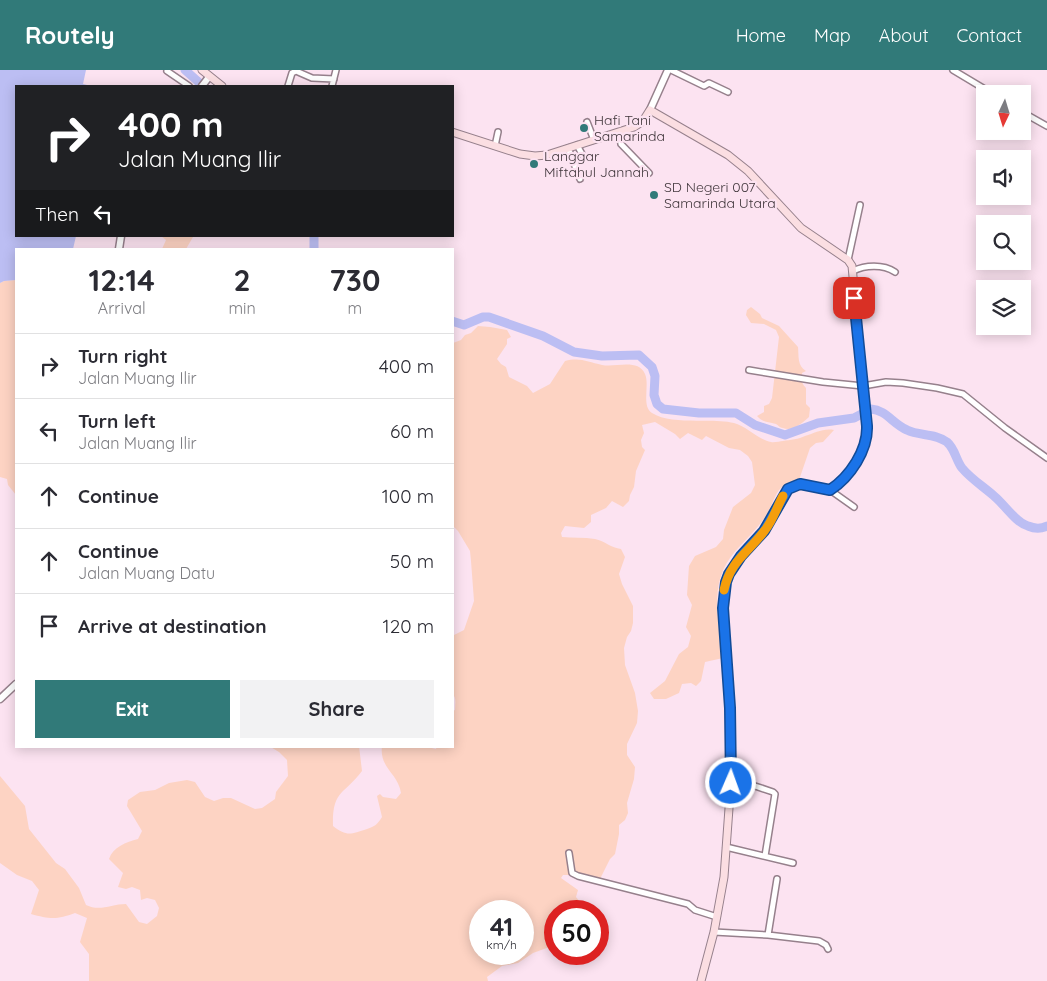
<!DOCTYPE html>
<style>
body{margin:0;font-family:Quicksand,sans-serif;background:#f2f2f3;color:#2b2b33;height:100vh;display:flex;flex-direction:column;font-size:19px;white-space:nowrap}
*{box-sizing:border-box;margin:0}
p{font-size:16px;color:#7c7c81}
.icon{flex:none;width:28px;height:28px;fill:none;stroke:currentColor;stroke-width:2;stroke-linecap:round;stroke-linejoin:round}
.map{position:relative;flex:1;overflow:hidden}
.panel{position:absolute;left:15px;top:178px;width:439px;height:500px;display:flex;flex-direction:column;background:#fff;border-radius:0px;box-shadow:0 2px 12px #0003}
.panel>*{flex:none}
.hud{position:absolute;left:15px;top:15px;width:439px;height:152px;border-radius:0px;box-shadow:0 2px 12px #0003;background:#202124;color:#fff;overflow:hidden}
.needle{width:32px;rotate:184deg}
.fabs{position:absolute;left:976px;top:15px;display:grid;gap:10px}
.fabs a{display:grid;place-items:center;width:55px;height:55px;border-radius:0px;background:#fff;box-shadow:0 2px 12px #0003;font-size:25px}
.speed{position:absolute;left:469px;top:830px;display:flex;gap:10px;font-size:25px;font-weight:700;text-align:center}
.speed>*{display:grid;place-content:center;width:65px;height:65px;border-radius:50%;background:#fff;box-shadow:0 2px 12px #0003;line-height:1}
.speed small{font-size:12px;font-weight:400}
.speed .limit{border:8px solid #d22;background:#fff;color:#111}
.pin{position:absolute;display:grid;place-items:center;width:42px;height:42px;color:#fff;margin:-21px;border-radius:10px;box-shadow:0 2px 8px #0006}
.me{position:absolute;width:55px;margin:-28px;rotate:2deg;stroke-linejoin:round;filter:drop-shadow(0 0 4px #0008)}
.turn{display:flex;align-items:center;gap:18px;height:105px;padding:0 20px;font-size:22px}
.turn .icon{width:65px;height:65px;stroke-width:2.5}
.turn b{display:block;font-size:35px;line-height:42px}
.then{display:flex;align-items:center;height:48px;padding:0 20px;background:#0003;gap:10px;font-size:19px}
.eta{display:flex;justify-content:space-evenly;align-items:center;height:85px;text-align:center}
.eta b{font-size:30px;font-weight:800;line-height:35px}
.cta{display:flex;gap:10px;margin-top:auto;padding:10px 20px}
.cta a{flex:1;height:58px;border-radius:0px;background:#317a79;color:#fff;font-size:20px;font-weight:800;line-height:58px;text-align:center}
.cta a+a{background:#f2f2f3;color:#2b2b33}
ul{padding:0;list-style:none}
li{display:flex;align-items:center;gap:15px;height:65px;padding:0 20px;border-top:1px solid #e1e1e2}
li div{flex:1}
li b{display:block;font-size:19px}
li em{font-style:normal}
header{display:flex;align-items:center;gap:30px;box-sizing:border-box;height:70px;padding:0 25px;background:#317a79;color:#fff}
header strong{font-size:24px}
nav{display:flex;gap:28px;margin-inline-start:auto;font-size:18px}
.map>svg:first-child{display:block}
.green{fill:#fdd3c3;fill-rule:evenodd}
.water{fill:#bcbef3}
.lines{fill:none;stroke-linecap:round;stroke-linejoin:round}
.river{stroke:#bcbef3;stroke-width:9}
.minor-casing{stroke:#96808c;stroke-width:8}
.tertiary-casing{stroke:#96808c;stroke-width:9}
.secondary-casing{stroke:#96808c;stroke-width:9}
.minor{stroke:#fff;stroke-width:5}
.tertiary{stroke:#fff;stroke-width:6}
.secondary{stroke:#fbdee2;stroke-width:7}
.route-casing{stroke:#114b97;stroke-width:12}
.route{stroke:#1a73e8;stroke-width:9}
.slow{stroke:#f59e0b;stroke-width:9}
.poi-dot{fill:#317a79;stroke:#fce3f1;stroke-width:2}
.labels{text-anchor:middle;stroke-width:4.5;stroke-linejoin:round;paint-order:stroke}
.poi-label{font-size:14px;fill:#41373c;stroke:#fce3f1;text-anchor:start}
</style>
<header>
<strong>Routely</strong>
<nav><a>Home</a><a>Map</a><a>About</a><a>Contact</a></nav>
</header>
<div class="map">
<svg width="1047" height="911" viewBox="0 0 1047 911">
<rect width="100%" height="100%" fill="#fce3f1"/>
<path class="green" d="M161,166H199L193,167L186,179H162L166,170Z
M16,210V425L8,415L7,409L0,407V213L4,211Z
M751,237L760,244L762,248L779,256L798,277C799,287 797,295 806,301L802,303C801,309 801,313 806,318V334L810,338L809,347C802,353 793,362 783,358C780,358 778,355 776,354C768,351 763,353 757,346L764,342V336L769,334L772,328L779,267L776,260L764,254L751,253L746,245L747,240Z
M478,256L490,257L507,260L511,267L507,269V274L497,289L501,294L506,297L509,307L527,316L533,323L550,314L565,291C580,287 588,292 602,295C615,298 638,288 645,304C650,315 641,336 652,343C672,356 712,347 734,353C746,356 759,370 771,372C774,373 780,371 783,371C790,370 799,369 805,366C815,363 823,358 834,360L823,372L816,373L810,378L799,410C773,414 777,430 765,447C755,462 741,473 730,488C709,517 719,555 723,588L705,592L701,611L696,616L691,613L682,614L679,623L666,629H654L650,623L665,611L679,584L688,577L691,566L686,557L692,535L687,525L689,496L695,486L716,477L723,469L724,460L733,437L751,423L755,415L752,392L748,386L740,380L729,378L706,366L702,370L688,363L680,369L675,364L655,352L642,355L644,363L641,370L642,377L645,380L636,401L634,417L630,425L629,431L623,437L612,431L606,438L591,445V452L584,458L565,456L561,463L562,467C573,468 584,467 595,469C605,471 611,478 621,479L625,487L619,504L622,514L633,536V553L631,561L627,567L624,578L625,595L635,623L638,641L637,653L627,674V685L635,697L634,709L627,733L628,743L625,750L619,755V764L615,784L610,789L599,811L576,805H563L561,808L578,820L576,827L581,833L588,836L582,841L572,838L555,841V846L551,850L555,875L533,883L518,893L502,896L487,907L488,911H89V884L80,872L87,848L75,843C57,850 49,849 31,844L39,820L32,811L17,805L0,793V706L25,736L29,759L56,793L65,799L79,818L86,835C100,842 111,834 126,834L139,852L147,854L157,846L159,838L155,830L147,828L141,830L140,820L132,817L126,819L118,817L123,803L109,789C113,777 126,772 138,769L142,761L127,736L128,730L140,722L155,720L169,713L187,710L195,712L205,727L214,731L223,728H231L255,739L262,738L275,729L276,722L288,706L287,690L279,682L269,676H359L362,701C344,725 332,720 333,756C347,767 351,764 367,759C375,756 377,755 382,747L377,726L380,724L383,727L396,729L401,723C398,703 379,698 382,676H423L436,679L437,676H452L453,641L455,640C455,634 457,628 452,623L454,565L464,560L474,531L471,491L470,481L458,461L453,456V273L461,270L465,265L471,263ZM480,841H522V884H480Z"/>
<path class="water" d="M0,0H86L83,14L91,16H16V166H76L73,179H16V210L4,211L0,213Z"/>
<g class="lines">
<path class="river" d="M185,0L203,16
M314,179V166
M452,251L464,255L483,247H489L543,266L574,282L602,286L639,285L652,297L655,306L654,325L657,334L663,339L699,343H736L755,355L785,365L818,353L854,348L871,339C886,340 893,354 907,360C919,366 935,363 947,372C955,379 956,390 962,398C971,409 984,417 994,426C1005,435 1015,452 1028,456C1035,459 1041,459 1047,456"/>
<g class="minor-casing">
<path id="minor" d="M671,0L704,16L709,13L728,22
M953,0L993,24
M167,1L189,16
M288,16L292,3L296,1L312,8L334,9
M332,16L336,0
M1022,42L1047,56
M587,52L594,70
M619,62L621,74L649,103
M577,75L583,86
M495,76L498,62
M568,78L580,109
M848,190L860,135
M853,201C865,195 883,194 895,202
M749,300L823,312L863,316L886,312L903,313L937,318L963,324L1005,358L1047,388
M830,420L854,437
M731,713L755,716L773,722L775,724L765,786
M726,777L793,793
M569,783L572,803L578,806L688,834L695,840L717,847
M714,862L768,865L819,871L826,875L828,879
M768,865L777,809"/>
</g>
<g class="tertiary-casing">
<path id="tertiary" d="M202,16L209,7
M650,40L668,0
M119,179L121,166
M0,629L16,614"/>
</g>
<g class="secondary-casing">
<path id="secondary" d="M202,0L222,16
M452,62L520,84L535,86L547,85L634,57L643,51L650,40L728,85L748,101L801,158L848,190L852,196L867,355C868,380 850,407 830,420L800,414L788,419L764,461L741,486L729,504L726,512L723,538L730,639L732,697L724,807L714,862L701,911"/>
</g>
<use href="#minor" class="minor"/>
<use href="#tertiary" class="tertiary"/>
<use href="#secondary" class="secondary"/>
</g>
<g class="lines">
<g class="route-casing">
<path id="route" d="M731,713L730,638L723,538L726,512L729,504L741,486L764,461L788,419L800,414L830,420C850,407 868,380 867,356L854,228"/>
</g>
<use href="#route" class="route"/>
<path class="slow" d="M724,520C730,491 749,482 765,460C773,450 777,437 783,426"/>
</g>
<g class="poi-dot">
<circle cx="584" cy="58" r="5"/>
<circle cx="534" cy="94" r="5"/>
<circle cx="654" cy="125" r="5"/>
</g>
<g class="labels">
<g class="poi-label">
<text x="594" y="55">Hafi Tani<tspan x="594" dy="16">Samarinda</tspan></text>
<text x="544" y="91">Langgar<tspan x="544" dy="16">Miftahul Jannah</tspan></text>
<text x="664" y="122">SD Negeri 007<tspan x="664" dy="16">Samarinda Utara</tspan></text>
</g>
</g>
</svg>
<div class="fabs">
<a><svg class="needle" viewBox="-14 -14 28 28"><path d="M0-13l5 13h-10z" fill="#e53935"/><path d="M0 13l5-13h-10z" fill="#7c7c81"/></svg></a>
<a><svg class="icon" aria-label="sound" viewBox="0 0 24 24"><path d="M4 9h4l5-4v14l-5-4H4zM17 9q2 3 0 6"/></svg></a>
<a><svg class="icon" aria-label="search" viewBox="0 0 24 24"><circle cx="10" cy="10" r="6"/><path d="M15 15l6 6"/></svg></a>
<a><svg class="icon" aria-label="layers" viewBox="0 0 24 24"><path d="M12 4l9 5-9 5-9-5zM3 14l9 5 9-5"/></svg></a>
</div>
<div class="speed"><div>41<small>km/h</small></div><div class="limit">50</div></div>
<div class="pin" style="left:854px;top:228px;background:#d93025"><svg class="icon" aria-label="arrive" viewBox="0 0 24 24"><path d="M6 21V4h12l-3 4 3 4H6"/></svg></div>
<svg class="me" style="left:731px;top:713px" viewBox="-20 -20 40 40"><circle r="17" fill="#1a73e8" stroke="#fff" stroke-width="3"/><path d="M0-11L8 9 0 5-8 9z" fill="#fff"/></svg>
<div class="hud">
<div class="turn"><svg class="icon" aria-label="right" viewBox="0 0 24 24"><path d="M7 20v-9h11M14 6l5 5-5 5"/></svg><div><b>400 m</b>Jalan Muang Ilir</div></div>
<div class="then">Then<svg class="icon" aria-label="left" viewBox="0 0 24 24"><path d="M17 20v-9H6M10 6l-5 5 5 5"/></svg></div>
</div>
<section class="panel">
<div class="eta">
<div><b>12:14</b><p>Arrival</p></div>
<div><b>2</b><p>min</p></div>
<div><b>730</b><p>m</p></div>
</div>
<ul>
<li><svg class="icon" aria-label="right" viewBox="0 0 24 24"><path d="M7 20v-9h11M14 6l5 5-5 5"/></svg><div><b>Turn right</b><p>Jalan Muang Ilir</p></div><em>400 m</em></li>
<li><svg class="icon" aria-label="left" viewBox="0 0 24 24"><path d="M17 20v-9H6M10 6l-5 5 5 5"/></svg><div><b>Turn left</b><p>Jalan Muang Ilir</p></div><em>60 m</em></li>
<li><svg class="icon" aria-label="ahead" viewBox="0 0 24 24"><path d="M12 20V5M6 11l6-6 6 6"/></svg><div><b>Continue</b></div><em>100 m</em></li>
<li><svg class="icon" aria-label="ahead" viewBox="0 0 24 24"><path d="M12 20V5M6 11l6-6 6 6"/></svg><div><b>Continue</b><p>Jalan Muang Datu</p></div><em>50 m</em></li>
<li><svg class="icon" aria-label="arrive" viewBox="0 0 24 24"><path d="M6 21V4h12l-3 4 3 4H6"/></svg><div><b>Arrive at destination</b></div><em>120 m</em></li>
</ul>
<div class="cta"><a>Exit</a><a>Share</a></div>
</section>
</div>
